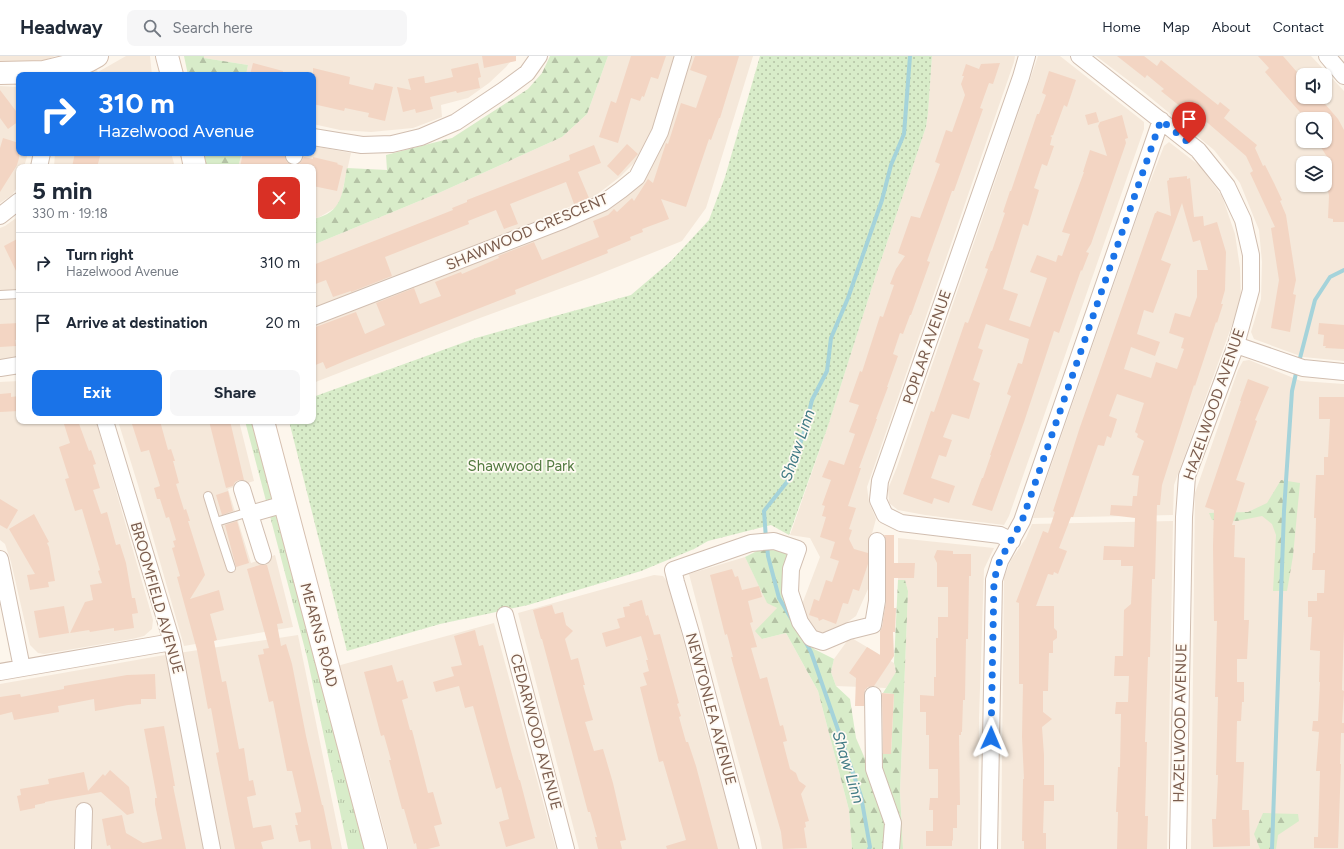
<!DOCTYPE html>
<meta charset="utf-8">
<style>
body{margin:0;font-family:Figtree,sans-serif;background:#f6f6f7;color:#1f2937;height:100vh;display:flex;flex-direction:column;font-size:15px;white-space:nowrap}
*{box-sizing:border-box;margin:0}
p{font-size:13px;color:#747a83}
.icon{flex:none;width:22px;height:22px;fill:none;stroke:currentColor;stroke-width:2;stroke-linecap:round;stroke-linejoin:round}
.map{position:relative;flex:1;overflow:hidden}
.details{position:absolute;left:16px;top:108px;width:300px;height:260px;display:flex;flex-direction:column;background:#fff;border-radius:8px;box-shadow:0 1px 3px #0004}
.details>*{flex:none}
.guide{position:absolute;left:16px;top:16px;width:300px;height:84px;border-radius:8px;box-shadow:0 1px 3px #0004;background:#1a73e8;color:#fff;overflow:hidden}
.fabs{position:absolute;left:1296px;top:12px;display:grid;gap:8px}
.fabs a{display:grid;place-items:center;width:36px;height:36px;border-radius:8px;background:#fff;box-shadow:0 1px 3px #0004;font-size:20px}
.pin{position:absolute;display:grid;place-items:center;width:34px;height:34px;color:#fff;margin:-41px -17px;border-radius:50% 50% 50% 0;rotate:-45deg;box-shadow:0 0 4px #0007}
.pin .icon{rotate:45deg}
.me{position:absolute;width:44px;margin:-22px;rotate:1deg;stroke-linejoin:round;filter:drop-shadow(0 0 3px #0008)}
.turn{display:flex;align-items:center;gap:14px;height:84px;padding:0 16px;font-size:18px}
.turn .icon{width:52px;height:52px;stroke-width:2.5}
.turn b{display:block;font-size:28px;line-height:34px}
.round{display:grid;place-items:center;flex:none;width:42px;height:42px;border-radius:8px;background:#f6f6f7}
.head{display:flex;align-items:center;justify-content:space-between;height:68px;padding:0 16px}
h1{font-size:24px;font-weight:700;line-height:30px}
.button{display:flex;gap:8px;margin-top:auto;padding:8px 16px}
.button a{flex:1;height:46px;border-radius:8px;background:#1a73e8;color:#fff;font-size:16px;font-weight:700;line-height:46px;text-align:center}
.button a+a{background:#f6f6f7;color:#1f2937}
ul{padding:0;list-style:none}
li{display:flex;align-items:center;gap:12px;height:60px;padding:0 16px;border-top:1px solid #e0e1e3}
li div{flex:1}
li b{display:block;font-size:15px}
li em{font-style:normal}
header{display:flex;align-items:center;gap:24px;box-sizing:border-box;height:56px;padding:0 20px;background:#fff;border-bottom:1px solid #e0e1e3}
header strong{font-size:19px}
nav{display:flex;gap:22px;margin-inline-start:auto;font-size:14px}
.search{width:280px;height:36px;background:#f6f6f7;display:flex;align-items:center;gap:10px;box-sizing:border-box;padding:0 14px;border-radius:8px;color:#747a83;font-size:15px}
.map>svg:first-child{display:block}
.residential{fill:#f5e8da;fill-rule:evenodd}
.grass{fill:url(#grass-tufts)}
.forest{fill:url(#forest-firs)}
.park{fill:url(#park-dots)}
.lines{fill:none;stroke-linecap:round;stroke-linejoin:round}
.stream{stroke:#a5d3da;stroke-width:4}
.building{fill:#f3d5c3;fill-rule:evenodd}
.lane-casing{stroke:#d1beb0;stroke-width:10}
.street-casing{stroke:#d1beb0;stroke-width:18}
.secondary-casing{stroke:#d6c0b0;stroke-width:24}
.lane{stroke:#fff;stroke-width:8}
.street{stroke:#fff;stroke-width:16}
.secondary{stroke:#fff;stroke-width:22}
.route{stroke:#1a73e8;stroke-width:7;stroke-dasharray:0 12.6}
.labels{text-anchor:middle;stroke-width:3.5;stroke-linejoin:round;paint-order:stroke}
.street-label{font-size:15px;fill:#7a5c4d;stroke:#fffaf3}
.park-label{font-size:15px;fill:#537a41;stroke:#fffaf3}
.water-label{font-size:16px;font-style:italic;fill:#437c86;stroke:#fffaf3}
</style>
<header>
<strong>Headway</strong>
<div class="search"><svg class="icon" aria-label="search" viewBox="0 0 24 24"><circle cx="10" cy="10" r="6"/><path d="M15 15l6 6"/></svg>Search here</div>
<nav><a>Home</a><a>Map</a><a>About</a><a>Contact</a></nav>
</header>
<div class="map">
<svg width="1344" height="793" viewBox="0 0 1344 793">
<defs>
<pattern id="grass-tufts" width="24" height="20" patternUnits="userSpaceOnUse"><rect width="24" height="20" fill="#d8ecc9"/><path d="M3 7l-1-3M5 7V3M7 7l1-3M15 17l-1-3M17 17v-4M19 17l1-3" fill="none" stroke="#b4c2a5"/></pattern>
<pattern id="forest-firs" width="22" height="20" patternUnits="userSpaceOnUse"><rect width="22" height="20" fill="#d8ecc9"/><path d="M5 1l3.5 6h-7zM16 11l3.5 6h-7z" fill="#b4c2a5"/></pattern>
<pattern id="park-dots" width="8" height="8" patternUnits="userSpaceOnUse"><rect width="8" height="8" fill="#d8ecc9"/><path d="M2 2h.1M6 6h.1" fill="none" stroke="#b4c2a5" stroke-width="1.8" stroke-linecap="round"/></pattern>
</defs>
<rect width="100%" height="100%" fill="#fdf6ec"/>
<path class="residential" d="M0,0H55L45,4L7,7H0Z
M126,0H150L152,19H85L96,13L98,16Z
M204,0H515L506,11L489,27L468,42L441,49L442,61L413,72L371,76L340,74L313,68V19H246L248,9L204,2Z
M608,0H677L655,72L640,101L621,120L595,140L467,194L313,253V189L441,136L562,81L587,58Z
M689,0H753L706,152L682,185L592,221L480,262L313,327V270L437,220L643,123L651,113L670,63Z
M932,0H1015L1014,6L867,431L869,446L876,463L868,492V533L856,560L828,580L811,573L801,551L820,501L810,482L790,479L827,373L874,225L926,71L928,57Z
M1038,0H1060L1144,66V73L1009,460L1004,469L925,459L898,454L889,447L888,433L897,411Z
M1096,0H1311L1344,35V305L1303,301L1254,283L1251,276L1261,243L1262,206L1259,174L1240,127L1214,94L1145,37ZM1303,19H1325V41H1303ZM1303,63H1325V85H1303ZM1303,107H1325V129H1303Z
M0,30L19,31V97H28L24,111H19V126L18,130L12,139L0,147Z
M1169,86L1200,110L1222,140L1235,178L1240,212L1241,244L1174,429L1173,459L1033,462L1142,147L1164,90Z
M313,90L351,97L340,146L335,152L318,162L313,161V111H238L242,97H313Z
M55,97H171L175,111H54Z
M19,160V303L0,304V172L5,170Z
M1249,304L1301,325L1344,328V793H1191L1195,437L1238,314L1243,305Z
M19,325V365H96L153,564L152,573L144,580L132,583L44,598L38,597L30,589L11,506L5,488L0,484V326Z
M118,365H239L254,425L228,433L251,507L275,499L293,571L184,590L138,429Z
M1173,465L1167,793H1001L1004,521L1011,504L1026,482L1032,468Z
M898,482L994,492L984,513L979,662L978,793H903L900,736L908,535L905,525L898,524Z
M745,501L767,546L777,552L762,583L786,577L818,635L849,754L852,793H762L760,782L737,700L689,518Z
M654,519L663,520L669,528L701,654L740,793H579L518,557Z
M494,567L556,793H389L366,706L341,632L337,610Z
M298,579L342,793H0V628L159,600Z
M850,581L894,607L896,617L886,632L836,630L831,616L834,603Z"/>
<path class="grass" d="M245,365H253L369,793H348L307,601Z"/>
<path class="forest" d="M184,0H204V2L248,9L246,19H188Z
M550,0H608L587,58L562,81L441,136L313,189V163C343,157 342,137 347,112L387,114L386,99L452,82L528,33L542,17Z
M203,97H242L238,111H207Z
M1281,424L1300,427L1293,500L1287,535H1273L1276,479L1272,468L1262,460L1237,465L1212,464L1209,457L1248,456L1267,447Z
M761,493L781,495L790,499L782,529L790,553L814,593L834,603L831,616L836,630L850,643L856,682L866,705L868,722L886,768L884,793H852L849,754L818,635L786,577L762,583L755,575L777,552L767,547L745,501Z
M898,524H905L908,535L900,736L903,793H895L879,717L880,697L891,698L894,638L883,637L896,616L894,607Z
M1263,757L1298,758L1299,765L1278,779L1276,793H1260L1254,778Z"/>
<path class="park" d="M760,0H932L928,57L926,71L874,225L827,373L789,479L771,469L708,485L694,493L641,515L528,549L440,568L347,595L289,365H313V341L476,282L631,239L671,205L709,164L725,121Z"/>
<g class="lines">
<path class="stream" d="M1299,306L1315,244L1330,221L1344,214
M766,483L764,455L787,426L805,373L812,344L827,315L831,282L848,242L882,144L891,109L904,78L910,0
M767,489L768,500L779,542L792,564
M805,585L811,596L861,740L870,791L869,793
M1272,793L1284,455L1292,335L1297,313"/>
</g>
<path class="building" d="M482,0H516V5L484,12Z
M631,0H666L658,23L651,21L644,41L642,40L640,45L631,42L618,87L599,81L611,45L616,47Z
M695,0H739L720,62H719L711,84L709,83L686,151L661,143L669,163L642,173L643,176L630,181L631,184L607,194L608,197L515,234L516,238L347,304L326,313L323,306L313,310V272L356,256L365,278L385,269L376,247L414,232L420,248L441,240L435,226L461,216L462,218L499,202L498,200L534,186L542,204L599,181L593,165L608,159L614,153L617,156L632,142L634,145L648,123L653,127L666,87L668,88L681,47L696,52L707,20L690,14Z
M1117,0H1144L1157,10L1161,4L1218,49L1220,46L1230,54L1224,62L1257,89L1255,92L1263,110L1265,109L1274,127L1282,144L1280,145L1286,159L1296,224L1293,238L1296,239L1290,276L1271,272L1279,224L1271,172L1275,171L1250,117L1253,115L1246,100L1194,55L1191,59L1161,35L1164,33L1147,19L1145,22Z
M1258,0H1283L1303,23V41H1319L1338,63L1344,74V166H1333V163L1328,162L1329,140L1325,116V107H1324L1323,105L1329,104L1317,85H1325V63H1306L1265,16L1269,12Z
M253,7L283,15V19H250Z
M478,7L481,21L478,22L480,32L457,37L456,35L430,41L433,53L416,57L415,53L403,56L397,31L411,34L408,23L424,20L425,27H427L453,21L451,13Z
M1000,7L993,28L989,27L980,52L983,53L954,135H952L941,166L927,205L930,206L911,259H910L903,278L900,277L893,298L898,300L887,331H888L876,363H877L859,412H861L848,450L856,452L849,473L852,474L849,483L854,493L868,497V508L859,535L853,533L848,548L843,547L836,568L823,563L819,565L818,562L809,559L814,543L819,545L826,524L832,526L839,505L830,502L835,486L820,481L826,461L822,460L825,450L822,449L831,424L822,421L829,404L844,409L855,378L849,376L859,349L849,346L860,315L862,316L880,260L883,261L894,229L890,228L896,213L905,200L898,197L911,160L920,162L940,108L935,106L946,74L952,76L965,39L961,28L964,20H962L966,8L979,13L981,8Z
M313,12L350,21L349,28L373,34L375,27L393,31L385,65L368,61L369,57L345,52L344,55L313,48Z
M1049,15L1076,24L1067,51L1064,49L1053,79L1050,80L1052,81L1050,89L1054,90L1047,110L1042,108L1034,132L1039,134L1028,170L1023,168L1003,233L1018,238L1009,264L1030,271L1047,222L1030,216L1037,199L1056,206L1058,199L1062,200L1070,178L1062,176L1084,116H1083L1090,94L1107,100L1098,70L1100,66L1122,59L1128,82L1125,83L1126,87L1091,188L1086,196L1089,197L1082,215L1081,214L1059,277L1054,275L1024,366L992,455L972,449L982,422H983L991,399H990L1011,340L1007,338L1018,307L1022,308L1029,283L986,268L978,292L983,294L973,324L980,327L969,363L952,358L943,381L952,384L946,401L939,399L931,422L955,430L949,447L934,442L932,448L903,438L931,355L934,356L965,266L968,267L988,213L985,212L991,195H992L1005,157L1003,156L1010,135H1011L1037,58H1039L1046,39L1042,37Z
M0,34L19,59V65L8,73L0,62Z
M1096,56L1099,66L1088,69L1085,59Z
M3,82L19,87V102L17,109L0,136V92Z
M627,88L638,98L618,120L607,110Z
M594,89L601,107L578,116L589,142L574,148L566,126L510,148L518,168L504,173L496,154L468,165L469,168L385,201L392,220L351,236V235L333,241L326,224L313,229V209L453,154L452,152L467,146V144L570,104L569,99Z
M75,97H101L97,111H72Z
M243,97H285V102L287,106L291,109H296L300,107L304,101L313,103V101L338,107L337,108L343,110L337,135L313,130V111H240Z
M1187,120V123L1190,122L1194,161L1203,160L1204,170L1217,166L1226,196L1225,234L1221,248H1223L1217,267L1216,266L1195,330L1194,329L1162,429L1160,449H1157L1155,523H1152V525L1150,601H1148L1145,686H1147L1145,760H1148L1147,793H1117L1118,756H1116L1118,711H1120L1121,658H1115L1116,646H1128L1129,620H1114L1115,600H1123L1124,554L1131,548L1133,510H1121V504H1103L1104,490L1134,491L1135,462L1110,459L1111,449L1132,450L1133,440H1137L1139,420L1132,419L1144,385L1137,381L1138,378L1135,376L1144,347L1117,338L1109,360L1117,363L1111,382L1107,380L1104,390L1098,389L1073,461H1071L1059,492L1067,495L1058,518L1054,516L1053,519L1048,518L1036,550H1054V572L1057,575V582L1053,585V597H1049L1048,635H1043V656L1052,663L1042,671L1044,699V729H1054V745H1044L1043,777H1046V793H1024V785H1022L1023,723H1024L1022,681L1023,628H1019V547L1016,546L1043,475L1048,477L1055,456L1053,455L1080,371L1104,303L1155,157H1156L1157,155L1171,160L1167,125L1169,124V122ZM1182,147L1193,186L1200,184L1208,214H1197V241L1190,261L1175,257L1169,277L1184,282L1181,292L1184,293L1177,313L1156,306L1151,322L1124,313L1131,291L1155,300L1160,286L1137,278L1144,254L1153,257L1171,208L1161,204Z
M19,182V221L4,190Z
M19,267V283L15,284L16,290L0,291V268Z
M1319,267L1344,269V293L1325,292L1326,290H1323L1324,279L1318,278Z
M1248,323L1269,331L1255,364L1257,365L1236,424L1245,427L1232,469H1235L1234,501L1245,502L1244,564H1249L1247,603H1237V626H1244V646H1242L1241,665H1237L1236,706H1244L1242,754H1249L1250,790L1213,791L1212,763H1216L1218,719H1216L1218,641H1215L1217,565H1214L1213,490L1214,454L1205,451L1241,345H1240Z
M11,337V341L19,340V355L0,356V338Z
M1319,341H1344V572L1342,634L1344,635L1342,667H1344V677H1341L1340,708H1341L1338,792H1314V781H1318L1320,715H1316L1319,676L1312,675L1313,665H1318L1320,626H1319L1320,595L1310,594L1312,561H1308V545H1317V537H1324L1325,514H1312L1313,497H1315L1316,462H1314L1316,419H1324V401H1328L1330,363H1319Z
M63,365H78L89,395L91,394L96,408L93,409L100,432L93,434L101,458L107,456L116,489L120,488L126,507L131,536L132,542H135L138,557L132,558L134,572L114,575V572L90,576L89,574L70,577L85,546L93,544L90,529L102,527L98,515L100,514L82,453L75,455L65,423L69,422L59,391L70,387Z
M131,365H160L168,394L171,393L175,405H173L179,427L176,428L184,454L186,453L190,465H188L205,519L190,543L219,534L224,554L210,558L217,584L214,585L222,626L226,625L239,693L244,692L249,725L253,724L256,739L247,741L253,772L271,769L274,783L261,786L263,793H235L216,697L219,696L211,652L208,653L197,594L177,521L180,520L172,492L175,491L173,485L176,484L169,461L166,462L160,443H157L154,432L160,430L149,394L141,396Z
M209,365H230L244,424H239L235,426L233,430L226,432Z
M228,435L233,455L222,459L216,439Z
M0,443L18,454L7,473L0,469Z
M34,458L49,486L47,487L49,491L55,525L48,526L49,531L30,534L27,519L35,518L9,473Z
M237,465L249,507L236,511L225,469Z
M884,479H894V507H915L914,522H894V552H896L895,576H893L894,600L874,630L868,631L865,634L864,639V650H855L856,622L849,617L867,591L880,599V575L882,571L886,545V485Z
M937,494L953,495V498H971V520H969L968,583H966L965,644H963L962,676H961V679H959L960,749H957V772H953V785L952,784V790H926V775H933V754H929L930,742H938V713H929V679H926V656H920V639L934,640V621H936V582H938V561H948V531H937V507L934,501Z
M260,509H267L283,567L277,568L281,590L286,588L292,608L306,680L322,749H323L332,793H311L310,784L299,786L295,769H298L295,757L301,756V753L292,715H287L273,645L269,646L258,599L264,598L263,593L269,592L247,513Z
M732,513L735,521L738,520L742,534L759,530L762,541L748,545L753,566L750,567L757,591L751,592L760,623L767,621L780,670L783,669L787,685L783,686L790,713L796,717L799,725L806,730L801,738L809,765L805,766L806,771L804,772L807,792L783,793L781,776L742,640L731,601H733L727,578L725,579L710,519Z
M642,544L646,560L648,559L654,579L660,578L679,647L677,648L681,660L679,661L686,686H688L696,710L718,793H667L666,790L686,784L663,705L659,706L640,631L647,629L643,617L649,615L646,604H648L641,580L606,591L602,577L620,572L617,563L625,561L623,551L630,550L629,548Z
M552,549L555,558L563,556L566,569L573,575L565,583L571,604L578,602L585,629H583L593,664L585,666L594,695L603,693L613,727L626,784L620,785L622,793H598L595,781H597L590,756H588L542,583H541L533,554Z
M64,550L69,577L39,582L34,555Z
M475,574L479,590L483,589L508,684L519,724H520L535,782L506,791L499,766L509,763L501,731L496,733L473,650L465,652L459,630L436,636L433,626L454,620L451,611L462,609L454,580Z
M392,609L397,626L403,624L408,642L402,644L410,674H412L428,737L433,736L442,768L434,770L440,790L428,793H417L416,787L414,788L404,753H402L389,704H391L384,679L381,680L364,616Z
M155,618L156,643H141V648L128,649L95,655L94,643L58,650L59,656L14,664L12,656L0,659V641L20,638L21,641L64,633V630L127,619Z
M882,637L894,638L891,698H883Z
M164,670L175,730H173L186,793H111L110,789L107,790L102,763L122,759L126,777L143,787L162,783L155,748V742H157L144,673Z
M110,714L129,731L134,757L127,759L101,736L45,746V747L35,749V752L20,755L17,740L21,739L20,733L49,728L48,723L84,716L88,735L103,718L105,720Z"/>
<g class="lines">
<g class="lane-casing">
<path id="lane" d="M0,239L19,238
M208,440L216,466
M231,512L216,466L249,456"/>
</g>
<g class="street-casing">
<path id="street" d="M1079,0L1198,94L1227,130L1243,164L1251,199V234L1236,289L1187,420L1184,461L1178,793
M1327,0L1344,20
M313,81L362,89L392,88L421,81L456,66L504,34L527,17L539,0
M294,100L295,97
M39,111L42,97
M0,160L19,145
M313,261L564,164L603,147L621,134L637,121L660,76L683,0
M1236,289L1303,312L1344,316
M0,312L19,309
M105,365L172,586L212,793
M242,433L263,500
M250,458L285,448
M1012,485L1000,479L901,467L885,459L878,444L880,425L1021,21L1027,0
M0,503L22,612
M505,559L566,793
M0,616L172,586
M873,639L874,713L893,767L891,793
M83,793L84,755
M748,793L691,577L676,526L673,514L751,487L774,485L798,493L791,513L790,536L800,566L811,582L823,586L849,575L873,569L877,545V485
M989,793L994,524L1000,505L1022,465L1161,64"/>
</g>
<g class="secondary-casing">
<path id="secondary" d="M167,0L172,19
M0,17L44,16L88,5L97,0
M192,97L195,111
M263,365L376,793"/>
</g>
<use href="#lane" class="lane"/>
<use href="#street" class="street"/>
<use href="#secondary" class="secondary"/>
</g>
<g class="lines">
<path class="route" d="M991,682L994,524L1000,504L1022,465L1161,64L1189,87"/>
</g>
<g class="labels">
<g class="street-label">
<text transform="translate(527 176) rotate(-23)" y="5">SHAWWOOD CRESCENT</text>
<text transform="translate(927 291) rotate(-71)" y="5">POPLAR AVENUE</text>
<text transform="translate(1214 348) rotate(-71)" y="5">HAZELWOOD AVENUE</text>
<text transform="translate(157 542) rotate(74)" y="5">BROOMFIELD AVENUE</text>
<text transform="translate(319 579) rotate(75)" y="5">MEARNS ROAD</text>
<text transform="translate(711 653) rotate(75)" y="5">NEWTONLEA AVENUE</text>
<text transform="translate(1180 667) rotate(-89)" y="5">HAZELWOOD AVENUE</text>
<text transform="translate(536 676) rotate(75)" y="5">CEDARWOOD AVENUE</text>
</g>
<g class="park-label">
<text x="521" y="415">Shawwood Park</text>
</g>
<g class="water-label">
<text transform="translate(797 389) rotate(-71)" y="6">Shaw Linn</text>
<text transform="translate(849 711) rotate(73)" y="6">Shaw Linn</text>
</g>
</g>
</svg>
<div class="fabs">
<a><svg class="icon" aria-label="sound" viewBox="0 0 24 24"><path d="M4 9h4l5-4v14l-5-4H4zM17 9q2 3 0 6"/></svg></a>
<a><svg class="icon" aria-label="search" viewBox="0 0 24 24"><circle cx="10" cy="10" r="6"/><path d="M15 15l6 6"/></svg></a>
<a><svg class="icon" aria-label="layers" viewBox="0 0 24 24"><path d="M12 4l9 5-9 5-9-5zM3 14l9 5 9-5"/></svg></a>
</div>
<div class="pin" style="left:1189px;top:87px;background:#d93025"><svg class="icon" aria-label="arrive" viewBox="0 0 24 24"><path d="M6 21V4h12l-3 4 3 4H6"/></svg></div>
<svg class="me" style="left:991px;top:682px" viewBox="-20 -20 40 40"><path d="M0-17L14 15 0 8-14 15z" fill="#1a73e8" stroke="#fff" stroke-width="4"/></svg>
<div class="guide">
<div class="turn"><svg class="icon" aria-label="right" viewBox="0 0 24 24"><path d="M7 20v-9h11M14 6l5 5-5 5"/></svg><div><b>310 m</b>Hazelwood Avenue</div></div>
</div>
<section class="details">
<div class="head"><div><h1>5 min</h1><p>330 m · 19:18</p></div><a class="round" style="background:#d93025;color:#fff"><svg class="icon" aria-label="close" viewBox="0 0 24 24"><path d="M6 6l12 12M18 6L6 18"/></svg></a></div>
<ul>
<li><svg class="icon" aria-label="right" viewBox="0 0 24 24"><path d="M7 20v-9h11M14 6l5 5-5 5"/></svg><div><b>Turn right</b><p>Hazelwood Avenue</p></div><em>310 m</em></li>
<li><svg class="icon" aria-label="arrive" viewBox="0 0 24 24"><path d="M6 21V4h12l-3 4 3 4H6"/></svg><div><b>Arrive at destination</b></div><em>20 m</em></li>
</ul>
<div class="button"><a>Exit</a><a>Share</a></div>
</section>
</div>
